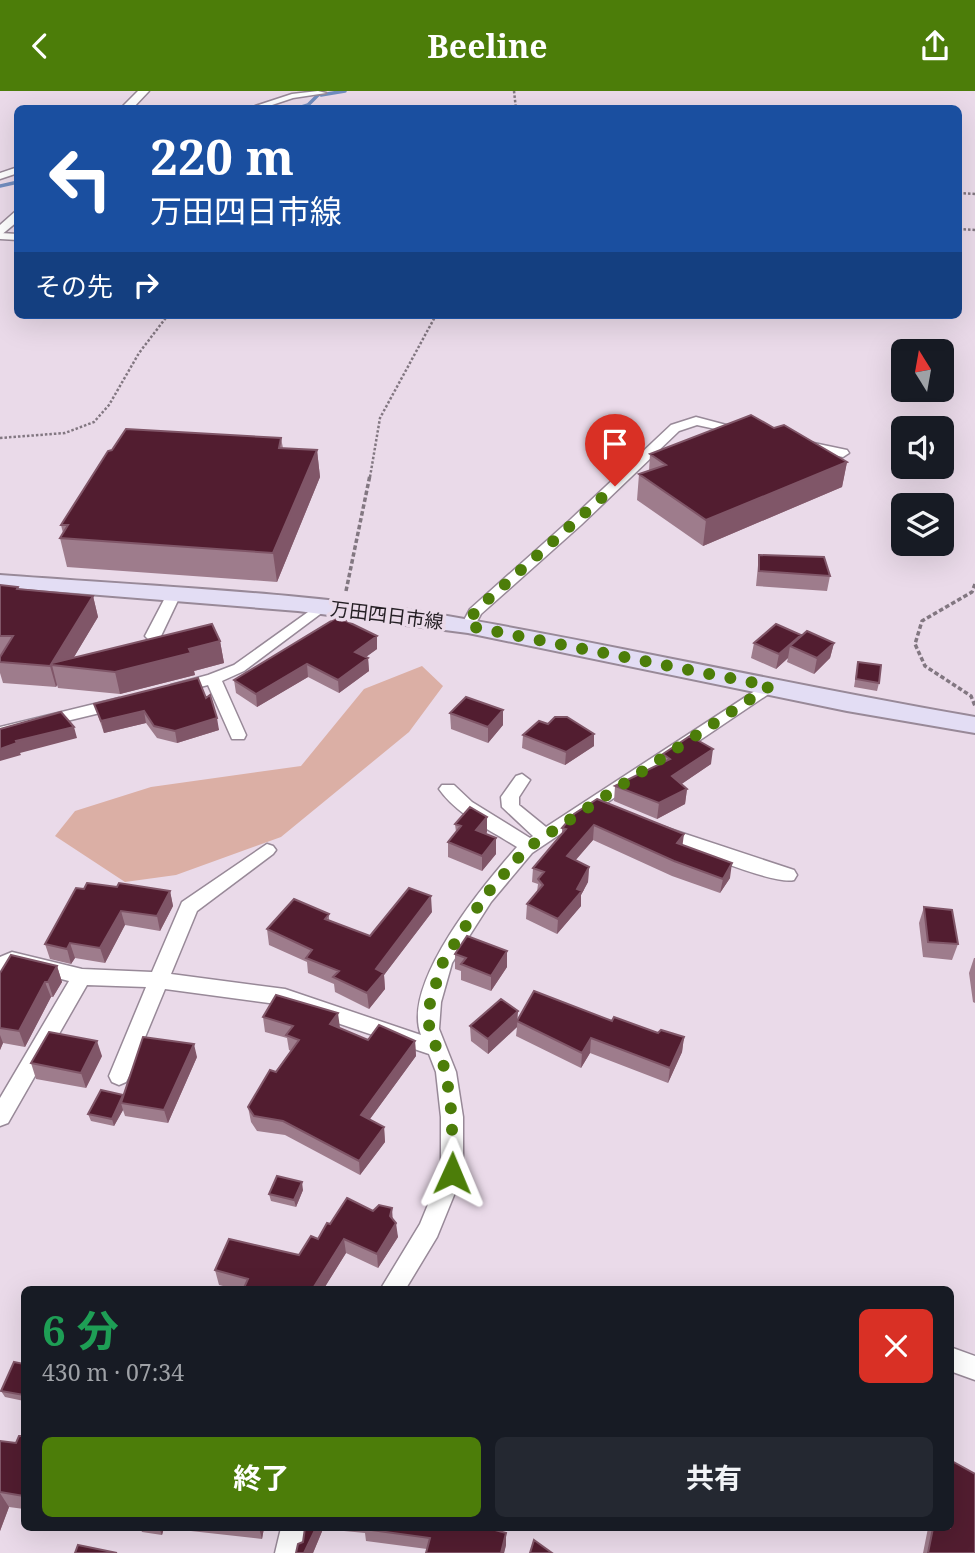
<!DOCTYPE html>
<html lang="ja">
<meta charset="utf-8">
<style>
body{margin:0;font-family:"Noto Serif","Noto Sans JP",serif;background:#242831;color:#f1f3f6;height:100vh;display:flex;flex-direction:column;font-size:26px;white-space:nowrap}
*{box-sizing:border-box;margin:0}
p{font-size:23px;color:#9ea1a6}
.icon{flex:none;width:38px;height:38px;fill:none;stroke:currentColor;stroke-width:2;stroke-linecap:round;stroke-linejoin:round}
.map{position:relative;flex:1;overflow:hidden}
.drawer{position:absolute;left:21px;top:1195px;width:933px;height:245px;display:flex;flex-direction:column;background:#171b24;border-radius:10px;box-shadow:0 7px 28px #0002}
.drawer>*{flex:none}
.hud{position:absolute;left:14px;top:14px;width:948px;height:214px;border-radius:10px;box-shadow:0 7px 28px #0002;background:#1a4fa0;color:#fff;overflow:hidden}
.needle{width:46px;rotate:349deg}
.buttons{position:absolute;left:891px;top:248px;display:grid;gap:14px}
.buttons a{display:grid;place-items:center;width:63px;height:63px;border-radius:10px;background:#171b24;box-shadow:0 7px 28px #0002;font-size:35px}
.pin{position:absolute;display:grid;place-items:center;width:60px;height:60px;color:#fff;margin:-72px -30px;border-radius:50% 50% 50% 0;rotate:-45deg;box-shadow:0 0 7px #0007}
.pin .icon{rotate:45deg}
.me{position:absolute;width:77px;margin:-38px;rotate:1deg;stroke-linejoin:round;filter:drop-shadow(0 0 5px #0008)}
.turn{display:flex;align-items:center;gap:24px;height:147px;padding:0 21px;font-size:32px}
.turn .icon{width:91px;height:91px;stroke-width:2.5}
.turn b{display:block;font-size:49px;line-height:60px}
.then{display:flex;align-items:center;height:66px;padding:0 21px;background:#0003;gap:14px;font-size:26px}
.round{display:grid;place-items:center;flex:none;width:74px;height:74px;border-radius:10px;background:#242831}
.overview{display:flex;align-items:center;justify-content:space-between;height:119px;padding:0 21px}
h1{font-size:42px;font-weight:700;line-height:52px;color:#1e9e55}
.cta{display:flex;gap:14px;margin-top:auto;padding:14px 21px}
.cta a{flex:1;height:80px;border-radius:10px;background:#4c7d09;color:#fff;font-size:28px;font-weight:700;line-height:80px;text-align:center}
.cta a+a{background:#242831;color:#f1f3f6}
header{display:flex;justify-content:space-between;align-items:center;height:91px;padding:0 21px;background:#4c7d09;color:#fff;font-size:32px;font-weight:700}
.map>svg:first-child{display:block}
.green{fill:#dbafa5}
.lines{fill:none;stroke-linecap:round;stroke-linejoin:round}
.stream{stroke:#718dbf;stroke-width:3.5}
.minor-casing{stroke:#988998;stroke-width:3}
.tertiary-casing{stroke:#988998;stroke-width:3}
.secondary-casing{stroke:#988998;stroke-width:4}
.path-far1{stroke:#827781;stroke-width:2.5;stroke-dasharray:2.5 2;stroke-linecap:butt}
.path{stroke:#827781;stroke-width:3.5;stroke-dasharray:4.5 2.5;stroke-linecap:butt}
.minor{fill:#fff;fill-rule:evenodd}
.tertiary{fill:#fff;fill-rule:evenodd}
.secondary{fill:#e3ddf4;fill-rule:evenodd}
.wall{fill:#9e7c8c}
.shaded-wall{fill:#805668}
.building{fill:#521d30;stroke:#805668;stroke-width:2}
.route{stroke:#4c7d09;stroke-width:12;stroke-dasharray:0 21.6}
.labels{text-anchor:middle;stroke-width:7;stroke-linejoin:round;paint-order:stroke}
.street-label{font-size:19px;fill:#241f24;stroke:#eadae9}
</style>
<header><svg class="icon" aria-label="back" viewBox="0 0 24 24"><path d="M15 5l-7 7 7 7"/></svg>Beeline<svg class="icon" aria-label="share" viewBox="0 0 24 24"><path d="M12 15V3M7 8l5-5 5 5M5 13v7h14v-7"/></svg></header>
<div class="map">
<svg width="975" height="1462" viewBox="0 0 975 1462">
<rect width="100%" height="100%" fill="#eadae9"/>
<path class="green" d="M422,575L443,595L409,641L281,746L176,784L125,791L55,745L75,720L151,696L301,675L364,598Z"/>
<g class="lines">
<path class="stream" d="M321,4L345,0
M295,18L308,14L322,0
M0,95L18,91"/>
<g class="minor-casing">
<path id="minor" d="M318,0L326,2L293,7L260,18H246L292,3Z
M18,76V82L0,88V82Z
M0,142L18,143V149L0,148Z
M696,326L749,340L743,344L697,334L679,340L581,434L481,523L473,538H463L461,535L470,518L571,428L671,334Z
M804,350L847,359L849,362L843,366L800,357V351Z
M174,499L181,503L161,545L153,550L148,548L145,545L167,503Z
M322,511L327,512L329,515L327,518L244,580L222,590L246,644L244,648H232L208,594L177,602L169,597L171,594L208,584L234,574Z
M770,590L778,595L776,598L532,762L491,811L452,872L441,911L439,938L456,981L463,1026V1082L437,1146L405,1199H380L420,1133L441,1082V1026L436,981L429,963L284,914L165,898L129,985L126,991L119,994L112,991L109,985L146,896L87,894L8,1032L0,1035V1007L69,890L15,876L0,883V866L12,861L82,878L152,881L182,811L267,753L273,755L276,759L273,763L197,820L171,883L285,898L421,944C401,892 485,792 517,756C492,740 457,724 439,698L442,694H454L472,711L530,747L533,745L502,716L501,706L516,685L522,683L530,689L519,706V714L546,736Z
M119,607L127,612L125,616L0,646V636Z
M661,735L794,779L797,784L794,789C774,795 680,754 655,745L652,741L655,737Z
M950,1256L975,1265V1289L950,1280Z
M281,1437H307L303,1462H275Z"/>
</g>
<g class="tertiary-casing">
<path id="tertiary" d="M138,0H149L132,18H120Z
M18,118V130L0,145V134Z"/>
</g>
<g class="secondary-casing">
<path id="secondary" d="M0,484C156,496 315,501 470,529C639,559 806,597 975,626V642L847,620L468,542L298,520L0,496Z"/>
</g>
<path class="path-far1" d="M514,0L516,18
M959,102L975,103
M959,138L975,139
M0,347L65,342L94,331L109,314L139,262L168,224
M370,386L380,327L436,224"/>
<path class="path" d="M975,493L972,501L922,530L915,553L925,575L971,605L975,615
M346,500L370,384"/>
<use href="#minor" class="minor"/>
<use href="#tertiary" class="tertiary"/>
<use href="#secondary" class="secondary"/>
</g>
<path class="wall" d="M774,337L847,371L842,396L703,455L637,409L639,383L649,380L650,363Z
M281,347L283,357L317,359L320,386L277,491L67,476L60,447L63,442L61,434Z
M759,464L830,485L827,500L756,495Z
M0,494L18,496L19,498L93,505L98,526L74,566L220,550L224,572L194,580L195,584L120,603L58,597L57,594L56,596L3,592L0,582Z
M801,544L800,547L834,552L830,567L814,583L787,571L788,567L776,578L751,567L754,552Z
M377,545V558L366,566L368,567L369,580L339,602L308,586L257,616L236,602L234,589Z
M858,571L879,592L877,600L854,596Z
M198,587L219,639L177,652L157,647L146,632L104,642L94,613Z
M503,619V634L488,652L451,638L450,622Z
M594,643V655L565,674L522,657L523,644Z
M663,663L711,673L681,693L687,698L685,713L657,728L614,710L615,695L662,672Z
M574,723L682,754L730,787L720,802L672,785L593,749L575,770L589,776L588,791L581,804V815L557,843L526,828L527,813L537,801L538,793L532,791L533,777L562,743V737Z
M455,733L487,741L486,743L496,763L482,780L448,766V751L456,741Z
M117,796L170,800L173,815L160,840L125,834L105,872L75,867L71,873L50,868L45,853L84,798Z
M924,816L958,853L952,869L923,866L919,832Z
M432,821L384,884L385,898L369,918L335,901L334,893L308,882L307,871L269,854L267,838L329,823V829L370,845Z
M455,863L507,876L491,900L461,889V880L455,878Z
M974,867H975V912L973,911L969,882Z
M57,875L62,891L53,906H51L25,956L3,952L0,959V882Z
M263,926L340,937L368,949L415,950L416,965L369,1029L384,1036L385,1051L360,1084L285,1044L257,1040L251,1031L248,1016L291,960L289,959L287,947L265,941Z
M518,928L612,930L658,942L684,946L682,961L668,992L590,962L581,977L516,945L517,936L488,963L471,950L470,935Z
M102,965L86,997L36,988L31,972Z
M197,966L168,1032L125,1025L123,1019L114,1035L91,1030L88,1023Z
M303,1099L296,1116L271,1110L269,1103Z
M392,1117V1128L398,1146L378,1177L346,1162L323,1199H239L219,1194L215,1179L299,1164L318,1148L330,1133L373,1120Z
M24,1273V1310L5,1306L1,1300Z
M24,1345V1418L9,1416L0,1440V1350L16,1352Z
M140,1437H264L262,1448L164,1437L162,1444L142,1441Z
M305,1437H488L506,1454L504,1462H426L427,1458L366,1450L365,1442L323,1438L313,1462H296L303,1451Z
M928,1437H950L975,1462H923Z"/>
<path class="shaded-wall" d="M317,359L320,386L277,491L273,462Z
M847,371L842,396L703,455L706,429Z
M93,505L98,526L68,576L52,574L57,594L56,596L50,575Z
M801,544L798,559L790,555L788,567L776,578L779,563Z
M377,545V558L356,573L355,561Z
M220,550L224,572L194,580L195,584L120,603L115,581L189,558Z
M834,552L830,567L814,583L817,567Z
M368,567L369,580L339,602L338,589Z
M307,573L308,586L257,616L256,603Z
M503,619V634L488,652V636Z
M144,620L146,632L104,642L101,630Z
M217,627L219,639L177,652L175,640Z
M74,636L77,647L20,662L21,664L0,670V658L16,650Z
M594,643V655L565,674L566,661Z
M713,658L711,673L670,701L672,685Z
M687,698L685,713L657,728L659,712Z
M487,726V741L476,755V739Z
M594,734L593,749L566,780L567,765Z
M684,743L682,758L677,752Z
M496,747V763L482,780V765Z
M732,772L730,787L720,802L723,788Z
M589,776L588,791L581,804V815L557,843L558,828L577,798Z
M170,800L173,815L160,840L157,825Z
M431,805L432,821L384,884L385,898L369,918L367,902L376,878Z
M121,820L125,834L105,872L100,857Z
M70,852L75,867L71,873L67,858Z
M507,860V876L491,900V885Z
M57,875L62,891L53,906L48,891Z
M45,891L51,906L25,956L19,940Z
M518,920L517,936L488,963V948Z
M338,922L340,937L330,933Z
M0,944L3,952L0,959Z
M684,946L682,961L668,992L670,977Z
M591,947L590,962L581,977L582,962Z
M97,950L102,965L86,997L81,982Z
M415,950L416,965L362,1039L361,1024Z
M194,953L197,966L168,1032L164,1019Z
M124,1004L121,1012L123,1019L114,1035L112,1028Z
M384,1036L385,1051L360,1084L359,1070Z
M302,1091L303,1099L296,1116L294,1109Z
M392,1117L393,1132H396L398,1146L378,1177L377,1163L390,1125Z
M344,1148L346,1162L323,1199H312Z
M0,1402L9,1416L0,1440Z
M159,1437H164L162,1444Z
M259,1437H264L262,1448Z
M316,1437H323V1438L313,1462H304Z
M506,1442V1454L504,1462H501Z"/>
<path class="building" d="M751,324L774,337L784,334L847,371L706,429L639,383L666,374L650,363Z
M126,338L281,347L279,357L317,359L273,462L60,447L68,434H61L108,360L112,359Z
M759,464L824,466L830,485L759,480Z
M0,494L18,496L17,498L93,505L50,575L0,571V566L13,545H0Z
M338,526L377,545L355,561L368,567L338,589L307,573L256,603L234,589Z
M212,533L220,550L189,558L191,562L115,581L52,574V572Z
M776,533L801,544L779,563L754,552Z
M807,540L834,552L817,567L790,555Z
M858,571L881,574L879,592L856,588Z
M198,587L206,607L210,604L217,627L175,640L154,635L144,620L101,630L94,613Z
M466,606L503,619L488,636L450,622Z
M61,621L74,636L16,650L17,652L0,658V638Z
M555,626H567L594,643L566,661L523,644L539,630L548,633Z
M690,645L713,658L672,685L687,698L659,712L615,695L670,668L663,663Z
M597,708L684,743L677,752L732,772L723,788L674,770L594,734L567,765L589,776L577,798L582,800L558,828L527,813L543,794L538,788L544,781L533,777L566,738L562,737L574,723Z
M470,716L487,726L476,739L496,747L482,765L448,751L461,735L455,733Z
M87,792L117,796L119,792L170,800L157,825L121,820L100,857L70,852L67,858L45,853L76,797L84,798Z
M409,797L431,805L376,878L384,882L367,902L333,886L339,880L306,867L312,859L267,838L294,808L329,823L325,828L370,845Z
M924,816L952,819L958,853L928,851Z
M467,845L507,860L491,885L461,873L466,867L455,863Z
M11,864L57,875L48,891H45L19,940L0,937V882Z
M534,900L612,930L614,926L658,942L661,939L684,946L670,977L591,947L582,962L517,930Z
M276,904L338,922L330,933L368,949L379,934L415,950L361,1024L384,1036L359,1070L283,1030L254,1025L248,1016L270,979L276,981L299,949L286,944L293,935L263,926Z
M501,908L518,920L488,948L470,935Z
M49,941L97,950L81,982L31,972Z
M143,946L194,953L164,1019L121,1012Z
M101,999L123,1004L112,1028L88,1023Z
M277,1085L302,1091L294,1109L269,1103Z
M347,1107L373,1120L379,1114L392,1117L390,1125L396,1132L377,1163L344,1148L312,1199H243L248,1188L215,1179L229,1148L299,1164L311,1145L318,1148L327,1132L330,1133Z
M14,1271L24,1273V1304L1,1300Z
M19,1345H24V1405L0,1401V1350L16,1352Z
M950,1369L975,1383V1462H928L933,1437H950Z
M305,1437H316L304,1462H296L298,1453L303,1451Z
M365,1437H488L506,1442L501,1462H426L430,1447L364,1438Z
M534,1449L552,1462H530Z
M78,1454L117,1462H75Z"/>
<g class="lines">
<path class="route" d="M452,1082V1026L446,981L429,938L430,911L443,871L484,806L526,758L770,595L468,535L475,520L615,395"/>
</g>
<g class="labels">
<g class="street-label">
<text transform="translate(387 524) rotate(7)" y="7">万田四日市線</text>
</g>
</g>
</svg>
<div class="buttons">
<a><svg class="needle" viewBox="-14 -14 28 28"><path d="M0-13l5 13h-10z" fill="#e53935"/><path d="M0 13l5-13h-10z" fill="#9ea1a6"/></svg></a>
<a><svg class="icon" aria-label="sound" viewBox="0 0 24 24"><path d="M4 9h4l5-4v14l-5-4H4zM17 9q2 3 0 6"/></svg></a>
<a><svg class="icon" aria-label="layers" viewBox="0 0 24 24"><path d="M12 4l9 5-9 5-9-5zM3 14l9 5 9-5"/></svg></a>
</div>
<div class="pin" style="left:615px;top:395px;background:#d93025"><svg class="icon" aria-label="arrive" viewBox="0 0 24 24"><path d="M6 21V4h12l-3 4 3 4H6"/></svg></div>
<svg class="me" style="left:452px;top:1082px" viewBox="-20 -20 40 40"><path d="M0-17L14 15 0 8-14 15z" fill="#4c7d09" stroke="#fff" stroke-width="4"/></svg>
<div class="hud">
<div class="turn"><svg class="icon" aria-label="left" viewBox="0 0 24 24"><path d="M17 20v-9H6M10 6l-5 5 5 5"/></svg><div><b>220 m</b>万田四日市線</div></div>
<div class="then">その先<svg class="icon" aria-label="right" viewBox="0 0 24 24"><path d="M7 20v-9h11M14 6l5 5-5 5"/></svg></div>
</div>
<section class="drawer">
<div class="overview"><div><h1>6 分</h1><p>430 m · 07:34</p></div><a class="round" style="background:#d93025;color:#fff"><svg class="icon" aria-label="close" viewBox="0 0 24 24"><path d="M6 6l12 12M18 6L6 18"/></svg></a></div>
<div class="cta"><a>終了</a><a>共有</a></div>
</section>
</div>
